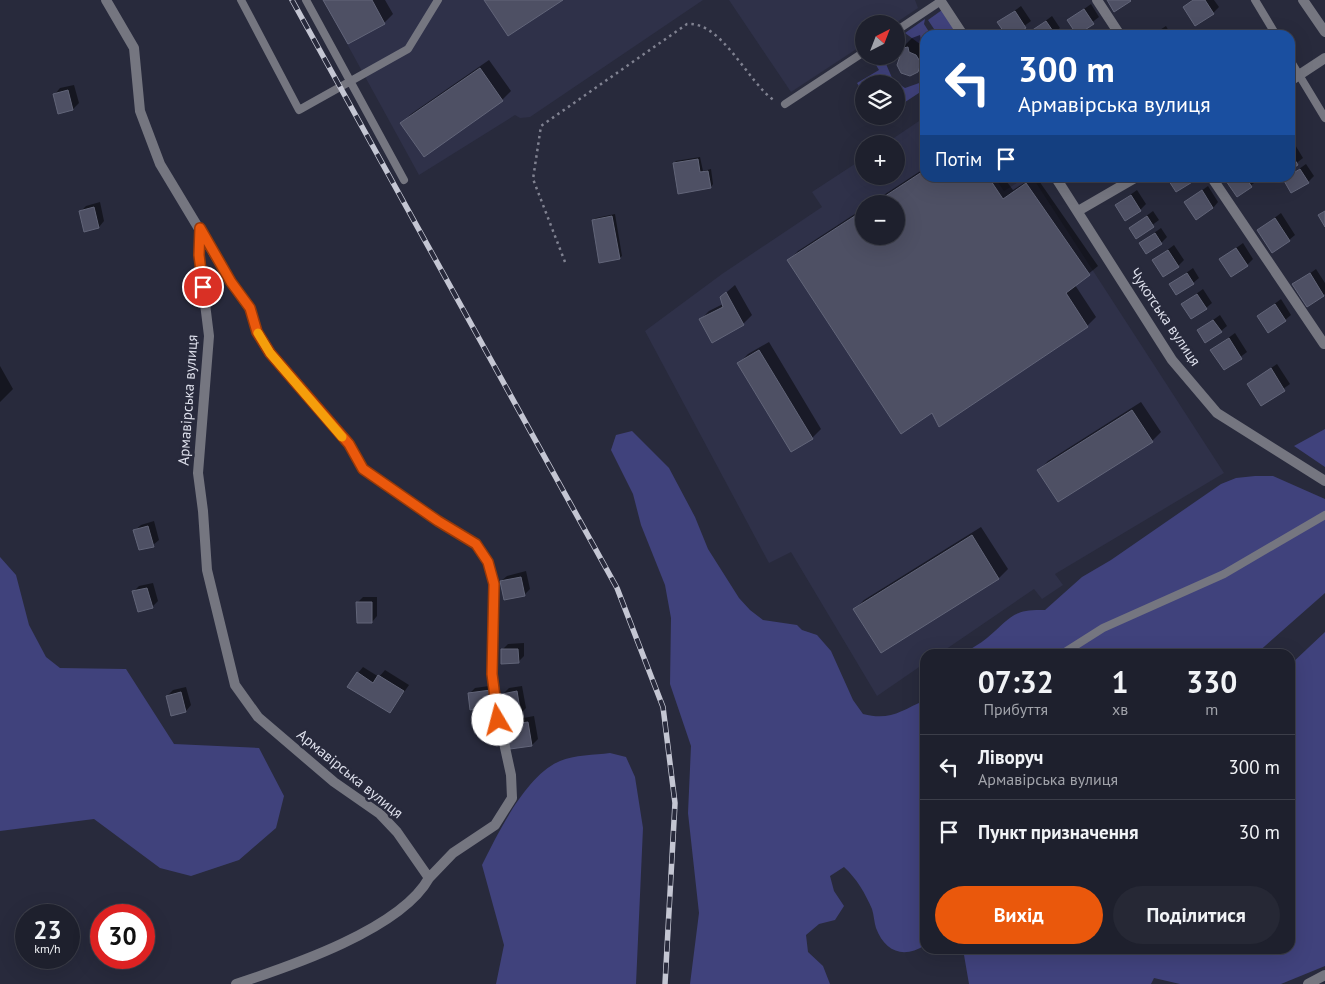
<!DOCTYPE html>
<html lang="uk">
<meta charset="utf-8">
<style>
body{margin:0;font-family:"PT Sans",sans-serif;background:#262835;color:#f1f3f6;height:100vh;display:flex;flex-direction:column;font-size:19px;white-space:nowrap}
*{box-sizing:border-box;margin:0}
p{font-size:16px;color:#a1a3aa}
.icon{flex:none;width:28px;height:28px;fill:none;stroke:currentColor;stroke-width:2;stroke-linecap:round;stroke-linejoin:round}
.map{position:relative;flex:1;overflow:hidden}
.panel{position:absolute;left:920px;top:649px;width:375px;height:305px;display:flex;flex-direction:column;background:#1e202d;border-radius:15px;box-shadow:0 5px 20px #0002,0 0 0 1px #3c3e49}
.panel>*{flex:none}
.guide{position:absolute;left:920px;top:30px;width:375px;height:152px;border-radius:15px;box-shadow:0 5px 20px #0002,0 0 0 1px #3c3e49;background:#1a4fa0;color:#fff;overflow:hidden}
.needle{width:32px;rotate:42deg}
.tools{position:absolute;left:855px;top:15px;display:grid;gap:10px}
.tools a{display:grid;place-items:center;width:50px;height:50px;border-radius:50%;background:#1e202d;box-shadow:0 5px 20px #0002,0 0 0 1px #3c3e49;font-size:25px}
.speed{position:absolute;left:15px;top:904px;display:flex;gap:10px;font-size:25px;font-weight:700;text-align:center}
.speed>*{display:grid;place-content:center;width:65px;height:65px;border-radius:50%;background:#1e202d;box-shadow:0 5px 20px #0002,0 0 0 1px #3c3e49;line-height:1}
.speed small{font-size:12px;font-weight:400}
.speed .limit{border:8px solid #d22;background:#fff;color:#111}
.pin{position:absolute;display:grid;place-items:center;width:42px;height:42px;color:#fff;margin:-21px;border:2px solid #fff;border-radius:50%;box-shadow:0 1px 5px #0007}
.me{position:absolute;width:55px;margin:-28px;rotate:352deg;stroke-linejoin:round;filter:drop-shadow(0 0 4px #0008)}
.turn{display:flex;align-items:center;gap:18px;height:105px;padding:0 15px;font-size:22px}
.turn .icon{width:65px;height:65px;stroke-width:2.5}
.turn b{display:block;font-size:35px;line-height:42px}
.then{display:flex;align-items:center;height:48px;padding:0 15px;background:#0003;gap:10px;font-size:19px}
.eta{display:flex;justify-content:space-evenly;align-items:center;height:85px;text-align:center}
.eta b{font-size:30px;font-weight:600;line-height:35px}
.primary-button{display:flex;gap:10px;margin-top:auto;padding:10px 15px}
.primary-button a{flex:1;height:58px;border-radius:30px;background:#ea580c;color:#fff;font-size:20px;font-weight:600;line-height:58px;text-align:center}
.primary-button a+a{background:#262835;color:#f1f3f6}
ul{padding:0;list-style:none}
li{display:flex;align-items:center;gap:15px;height:65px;padding:0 15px;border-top:1px solid #3c3e49}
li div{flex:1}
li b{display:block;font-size:19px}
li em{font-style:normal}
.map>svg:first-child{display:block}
.built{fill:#2f3149;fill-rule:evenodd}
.green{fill:#40427c}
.shadow{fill:#0007}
.building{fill:#4e5064;stroke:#626579}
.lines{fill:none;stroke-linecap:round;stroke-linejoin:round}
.path{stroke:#808291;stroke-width:2.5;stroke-dasharray:2.5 4;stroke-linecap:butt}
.service{stroke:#757680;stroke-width:8}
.minor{stroke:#757680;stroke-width:10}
.rail-casing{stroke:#c4c6d3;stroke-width:5.5}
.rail{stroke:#282a3c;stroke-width:4;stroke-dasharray:11;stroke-linecap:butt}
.route-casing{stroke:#983908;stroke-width:12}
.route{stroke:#ea580c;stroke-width:9}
.slow{stroke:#f59e0b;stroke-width:9}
.labels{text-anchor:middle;stroke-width:5;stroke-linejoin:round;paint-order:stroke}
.street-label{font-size:15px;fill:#dddfeb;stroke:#282a3c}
</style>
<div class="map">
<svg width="1325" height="984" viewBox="0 0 1325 984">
<rect width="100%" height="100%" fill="#282a3c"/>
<path class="built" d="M323,0H703L530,117L520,118L515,115L419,175Z
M729,0H915L918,8L894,24H864V44L791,92Z
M925,117V178H995L1004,191L1025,178H1033L1224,473L1055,574L1063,585L1042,599L1034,589L939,654H925V663L877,696L791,552L769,563L645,331L722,274L822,207L812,192L864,158V176H896V144H885ZM864,204H896V236H864Z"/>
<path class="green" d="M942,10L960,35H938L928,20Z
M925,19L924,24L931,35H925V50L924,47L905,33Z
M887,56H891L886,64L893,80L905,88L922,82L925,78V89L896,108V84H864V94L857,83L879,70L876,65Z
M1325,429V467L1294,446Z
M632,431L669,468L695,517L708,549L739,598L750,610L763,620L797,625L802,630L817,635L831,651L853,700L863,714C890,721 901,711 925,700V945C904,959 885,952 876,928C874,922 874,915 872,909C865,893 857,879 844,867L830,876L834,891L844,906L835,920L819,924L806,935L808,952L823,966L830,984H690L699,913L688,813L691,746L670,684L671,618L665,585L641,525L633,494L611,450L616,435Z
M1255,476H1273L1325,499V593L1256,654H964C971,648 980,644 987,638C1011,618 1011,609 1045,610L1082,577L1111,560L1221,484L1236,478Z
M0,557L16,575L29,625L46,657L60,668L126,669L174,744L259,748L284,796L276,828L239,860L191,876L160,868L94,819L0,831Z
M1325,632V966L1281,984H1180L1154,978L1151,984H969L964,955L967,949H1290V665Z
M610,753L626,757L635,777L643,828L636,984H496L504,945L482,865C498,833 526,775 560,761C574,755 595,755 610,753Z"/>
<path class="shadow" d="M325,0H385L393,14L384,23Z
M1192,0H1214L1219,7L1213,13L1185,7Z
M1091,4L1099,17L1078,33L1069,20Z
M1021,6L1031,21L1012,35H1007L999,22Z
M1052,16L1060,28L1051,35H1035L1032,31Z
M1166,26L1171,35H1152Z
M920,35L921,40L925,43V62L914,73L902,56L900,50L912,38Z
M489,60L511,91L502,100L424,155L402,123L411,114Z
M74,85L79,103L73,109L59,113L55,94L60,88Z
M1290,126L1294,132L1290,135Z
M1294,143L1303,158L1290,168V146Z
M700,157L703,171L711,169L713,184L711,187L674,163L676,161Z
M1306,164L1314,176L1308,182L1285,179Z
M925,168V178H1004L1013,190L1032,178H1037L1098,266L1075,285L1096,317L1087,326L789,260L798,251L864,208V236H896V204H870Z
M1168,178H1195L1176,191Z
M1226,178H1255L1257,181L1237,195Z
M1208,186L1218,202L1213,208L1186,202Z
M1137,190L1146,204L1140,210L1116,205Z
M100,202L104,221L99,227L80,212L86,206Z
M1153,211L1159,220L1136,237L1130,228Z
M1281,213L1295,235L1289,240L1258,230Z
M615,214L622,256L619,258L593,220L596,218Z
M1161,228L1167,237L1161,243H1140Z
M1243,243L1253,259L1247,265L1221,259Z
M1174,245L1184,260L1178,266L1154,260Z
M1193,268L1199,278L1193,283L1171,284Z
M1316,269L1325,283V294L1308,306L1294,285Z
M735,285L752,315L743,324L712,341L701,319L709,311L723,304L721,297Z
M1203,289L1212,303L1206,308L1182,304Z
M1281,299L1291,315L1285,320L1258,316Z
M1220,315L1227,326L1221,331H1198Z
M1235,333L1247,352L1224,369L1212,350Z
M769,342L821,429L812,438L739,363L748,354Z
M1277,364L1290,384L1262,404L1248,384Z
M0,366L13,389L0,402Z
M1141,402L1161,432L1152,441L1039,470L1048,461Z
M154,521L159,540L153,545L135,530L141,525Z
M981,527L1008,569L999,578L881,651L855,609L864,600Z
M526,571L530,589L524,595L501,581L507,576Z
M153,583L158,601L152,607L133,592L139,586Z
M363,597H377V616L372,622L357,603Z
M524,643V656L518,662L502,650L508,644Z
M363,667L379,677L385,670L409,685L390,712L358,673Z
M496,685L477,708L469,694L475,688Z
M522,686L526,708L520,714L503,694L509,688Z
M186,687L191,705L186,711L167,696L173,690Z
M534,716L538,739L532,745L511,748L508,726L513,720Z"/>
<path class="building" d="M323,0H372L385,24L348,44Z
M484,0H563L508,36Z
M1107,0H1130L1131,1L1114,12Z
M1193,0H1205L1214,14L1195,26L1183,7Z
M1084,9L1094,24L1077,35L1067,20Z
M1015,11L1026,28L1014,35H1006L997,22Z
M1046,21L1055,34L1033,35L1031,31Z
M908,47L909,52L916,55L921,63L918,72L910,76L901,73L897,65L900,56L898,49Z
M480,68L503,101L424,157L400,123Z
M68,90L73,110L58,114L53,94Z
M1290,152L1298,165L1290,170Z
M698,159L700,172L708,171L711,188L678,194L673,163Z
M1300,169L1309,183L1291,193L1283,179L1290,178V175Z
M925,170V178H989L1003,199L1026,183L1090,275L1066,293L1088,327L939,427L932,413L901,434L787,260L864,210V236H896V204H873Z
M1167,178H1191L1194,181L1176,192Z
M1224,178H1246L1252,187L1237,197Z
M1202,190L1213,208L1196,220L1184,202Z
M1131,195L1141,211L1125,221L1115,205Z
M94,207L99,228L84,232L79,211Z
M1325,211V227L1318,215Z
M612,216L620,259L599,263L592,220Z
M1147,216L1154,227L1136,239L1129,228Z
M1275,218L1290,241L1272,253L1257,230Z
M1155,233L1162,244L1146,254L1139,243Z
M1236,248L1248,266L1231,277L1219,259Z
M1168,250L1179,267L1163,277L1152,260Z
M1187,273L1194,284L1176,295L1169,284Z
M1310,273L1324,296L1307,307L1292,284Z
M726,292L744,325L712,343L699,319L723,307L720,297Z
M1197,294L1207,309L1191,319L1181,304Z
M1275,304L1286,321L1268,333L1257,316Z
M1213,320L1222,332L1205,343L1197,330Z
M1229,338L1242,359L1224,370L1210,350Z
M759,350L813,439L791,452L737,363Z
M1271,368L1285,391L1261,406L1247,384Z
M1132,410L1153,442L1058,502L1037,470Z
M148,526L154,547L139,550L133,530Z
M972,535L999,579L881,653L853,609Z
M521,577L525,596L504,600L500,581Z
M147,588L153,608L138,612L132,591Z
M356,602H372V623H357Z
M501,649H518L519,663L501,664Z
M357,672L373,683L378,675L404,691L390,713L347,687Z
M491,690L494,714L477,716L476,709L470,710L468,693Z
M517,691L521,715L506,718L502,694Z
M181,692L186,712L171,716L166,696Z
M528,722L532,746L510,749L506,725Z"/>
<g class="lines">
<path class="path" d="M565,262L533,179L541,126L687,24C722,21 748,83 775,101"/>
<path class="service" d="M241,0L299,110L408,49L438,0
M306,0L404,180
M1255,0L1276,35
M896,31L941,1
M1290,60L1325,118
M785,104L864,52
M1062,654L1103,628L1224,574L1325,515"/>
<path class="minor" d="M106,0L134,48L140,111L160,164L231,282L250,309L257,332L270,353L349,444L363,469L438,521L476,544L488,562L494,584L492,674L499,720L511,775L512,798L495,825L453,853L429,878
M940,0L963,35
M1097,0L1120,35
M1303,0L1325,32
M1290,81L1325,58
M1056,178L1172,360L1217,413L1325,481
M1212,178L1324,344
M1078,211L1135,178
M200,229L199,255L209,336L198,473L203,511L207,570L235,685L258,717L334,782L380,814L397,832L429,878C401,929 291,966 236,984
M1308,984L1325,975"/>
<g class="rail-casing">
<path id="rail" d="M292,0L617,588L663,707L675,803L665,984"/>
</g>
<use href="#rail" class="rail"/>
</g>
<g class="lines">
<g class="route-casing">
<path id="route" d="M203,287L199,255L200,228L231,282L250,308L257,332L270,353L349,444L363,469L438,521L476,544L488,562L494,584L492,674L498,720"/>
</g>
<use href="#route" class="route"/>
<path class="slow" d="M258,333L270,353L342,437"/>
</g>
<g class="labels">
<g class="street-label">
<text transform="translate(1165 317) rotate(56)" y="5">Чукотська вулиця</text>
<text transform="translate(188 400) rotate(-86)" y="5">Армавірська вулиця</text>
<text transform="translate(350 774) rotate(39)" y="5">Армавірська вулиця</text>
</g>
</g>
</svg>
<div class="tools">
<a><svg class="needle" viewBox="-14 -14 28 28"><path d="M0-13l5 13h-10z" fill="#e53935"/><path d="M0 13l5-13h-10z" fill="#a1a3aa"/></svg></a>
<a><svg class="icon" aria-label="layers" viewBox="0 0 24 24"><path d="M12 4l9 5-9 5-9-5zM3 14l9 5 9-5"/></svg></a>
<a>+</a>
<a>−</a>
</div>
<div class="speed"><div>23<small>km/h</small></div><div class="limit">30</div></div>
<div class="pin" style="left:203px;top:287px;background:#d93025"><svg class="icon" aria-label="arrive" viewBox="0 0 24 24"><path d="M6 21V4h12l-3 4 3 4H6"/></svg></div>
<svg class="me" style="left:498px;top:720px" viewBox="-20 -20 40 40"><circle r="19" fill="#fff"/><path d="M0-13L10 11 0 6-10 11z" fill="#ea580c"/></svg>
<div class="guide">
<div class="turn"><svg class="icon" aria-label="left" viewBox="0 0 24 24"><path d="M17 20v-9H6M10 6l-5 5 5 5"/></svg><div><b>300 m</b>Армавірська вулиця</div></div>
<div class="then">Потім<svg class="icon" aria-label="arrive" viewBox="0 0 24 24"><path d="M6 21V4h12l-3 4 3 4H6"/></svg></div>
</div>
<section class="panel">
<div class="eta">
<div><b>07:32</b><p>Прибуття</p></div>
<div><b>1</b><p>хв</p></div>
<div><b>330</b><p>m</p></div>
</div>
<ul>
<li><svg class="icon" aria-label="left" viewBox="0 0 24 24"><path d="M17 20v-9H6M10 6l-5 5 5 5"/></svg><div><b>Ліворуч</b><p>Армавірська вулиця</p></div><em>300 m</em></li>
<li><svg class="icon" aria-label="arrive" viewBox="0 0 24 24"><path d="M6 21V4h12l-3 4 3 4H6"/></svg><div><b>Пункт призначення</b></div><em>30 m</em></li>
</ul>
<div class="primary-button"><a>Вихід</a><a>Поділитися</a></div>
</section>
</div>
